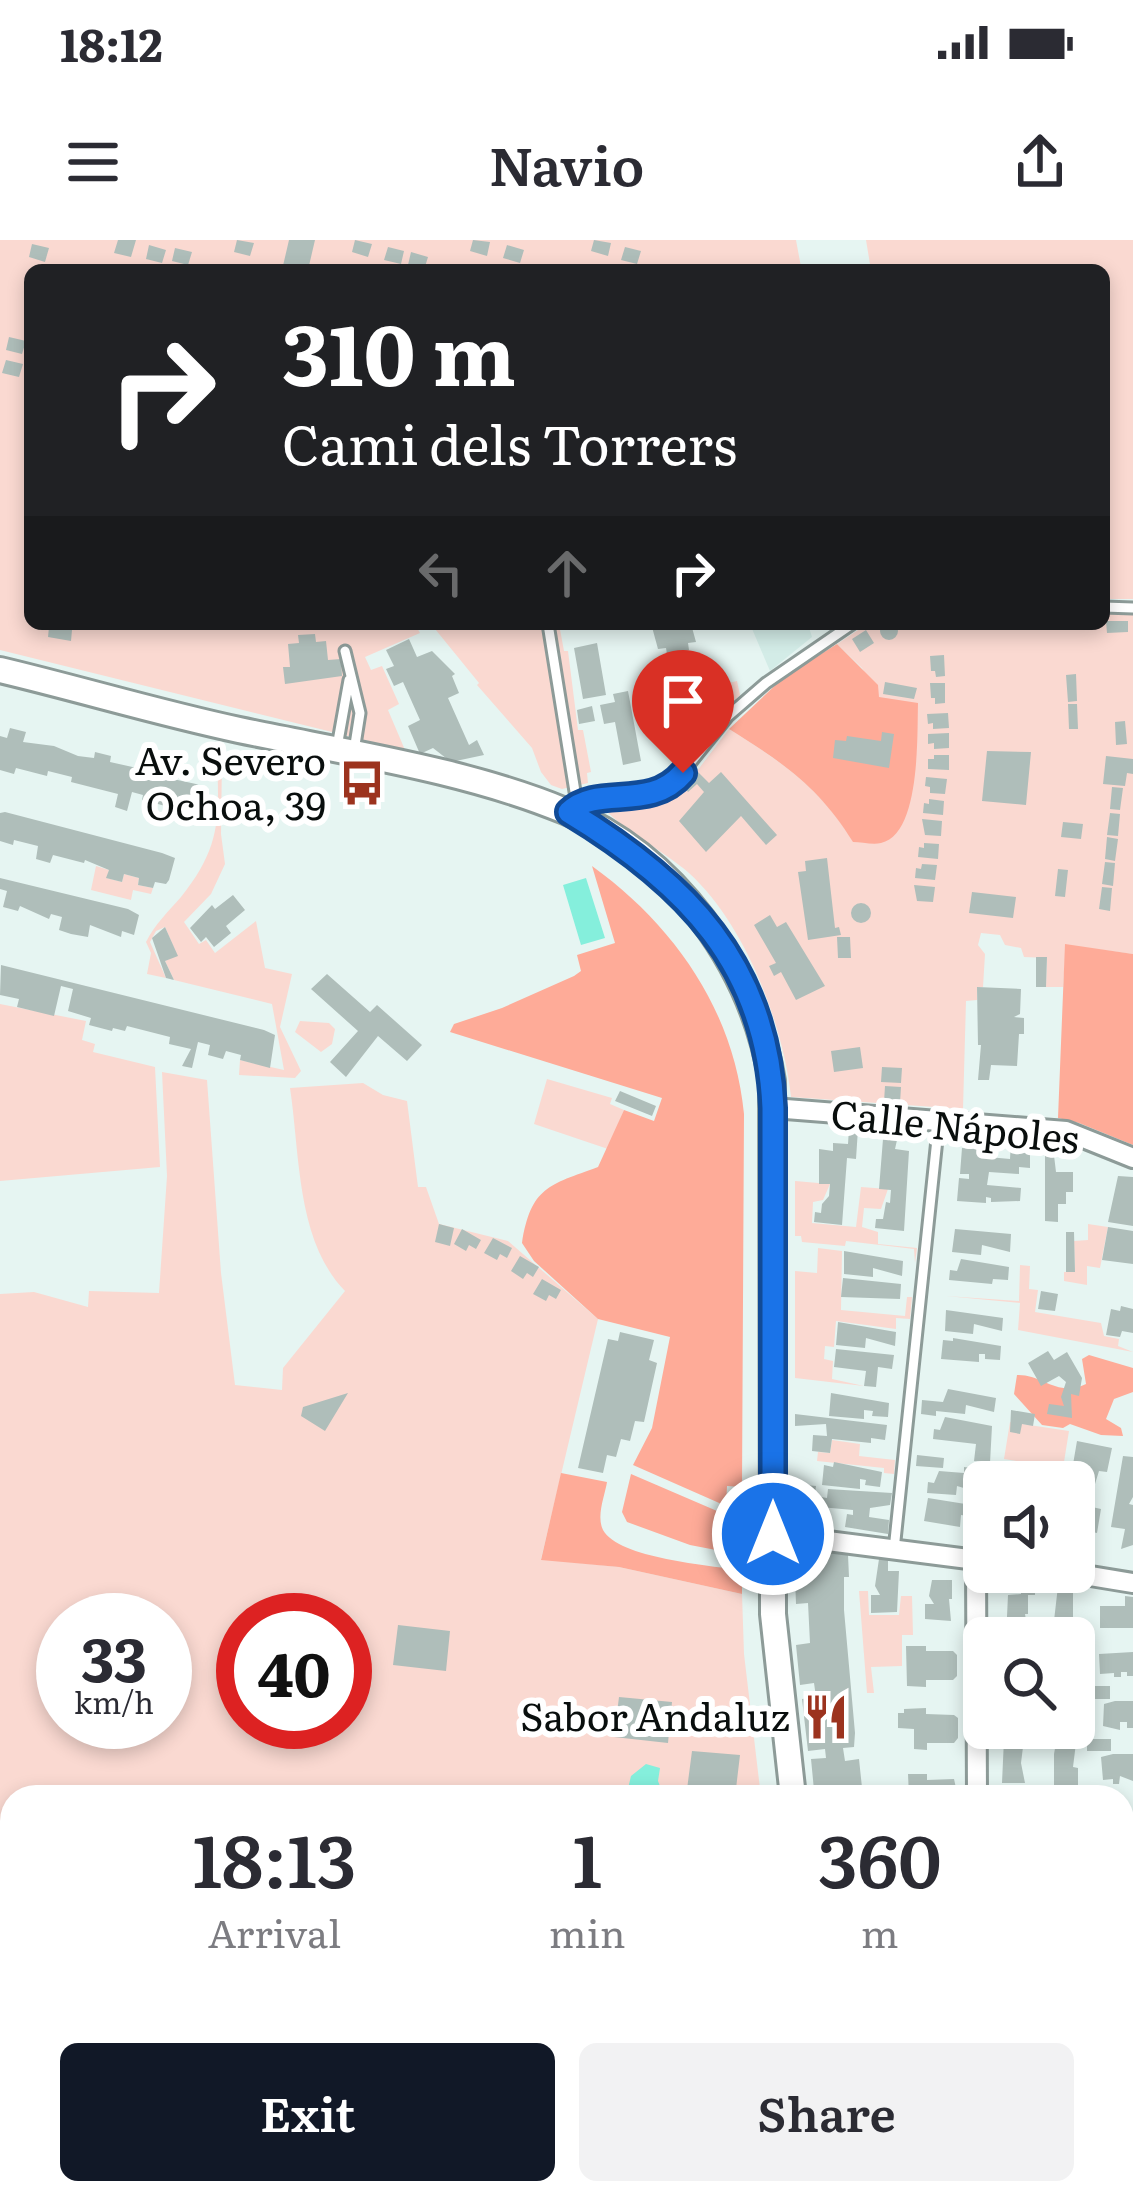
<!DOCTYPE html>
<meta charset="utf-8">
<style>
body{margin:0;font-family:Literata,serif;background:#f2f2f3;color:#2b2b33;height:100vh;display:flex;flex-direction:column;font-size:45px;white-space:nowrap}
*{box-sizing:border-box;margin:0}
p{font-size:39px;color:#7c7c81}
.icon{flex:none;width:66px;height:66px;fill:none;stroke:currentColor;stroke-width:2;stroke-linecap:round;stroke-linejoin:round}
.map{position:relative;flex:1;overflow:hidden}
.side{position:absolute;left:0px;top:1545px;width:1134px;height:420px;display:flex;flex-direction:column;background:#fff;border-radius:36px 36px 0 0;box-shadow:0 6px 18px #0003}
.side>*{flex:none}
.top-card{position:absolute;left:24px;top:24px;width:1086px;height:366px;border-radius:18px;box-shadow:0 6px 18px #0003;background:#202124;color:#fff;overflow:hidden}
.tools{position:absolute;left:963px;top:1221px;display:grid;gap:24px}
.tools a{display:grid;place-items:center;width:132px;height:132px;border-radius:18px;background:#fff;box-shadow:0 6px 18px #0003;font-size:60px}
.speed{position:absolute;left:36px;top:1353px;display:flex;gap:24px;font-size:60px;font-weight:700;text-align:center}
.speed>*{display:grid;place-content:center;width:156px;height:156px;border-radius:50%;background:#fff;box-shadow:0 6px 18px #0003;line-height:1}
.speed small{font-size:30px;font-weight:400}
.speed .limit{border:18px solid #d22;background:#fff;color:#111}
.pin{position:absolute;display:grid;place-items:center;width:102px;height:102px;color:#fff;margin:-123px -51px;border-radius:50% 50% 50% 0;rotate:-45deg;box-shadow:0 0 12px #0007}
.pin .icon{rotate:45deg}
.me{position:absolute;width:132px;margin:-66px;rotate:0deg;stroke-linejoin:round;filter:drop-shadow(0 0 9px #0008)}
.turn{display:flex;align-items:center;gap:42px;height:252px;padding:0 60px;font-size:54px}
.turn .icon{width:156px;height:156px;stroke-width:2.5}
.turn b{display:block;font-size:84px;line-height:102px}
.lanes{display:flex;align-items:center;height:114px;padding:0 60px;background:#0003;justify-content:center;gap:60px;direction:ltr}
.lanes .off{opacity:.35}
.eta{display:flex;justify-content:space-evenly;align-items:center;height:204px;text-align:center}
.eta b{font-size:72px;font-weight:600;line-height:84px}
.primary-button{display:flex;gap:24px;margin-top:auto;padding:24px 60px}
.primary-button a{flex:1;height:138px;border-radius:18px;background:#111827;color:#fff;font-size:48px;font-weight:600;line-height:138px;text-align:center}
.primary-button a+a{background:#f2f2f3;color:#2b2b33}
.status{display:flex;justify-content:space-between;align-items:center;height:84px;padding:0 60px;background:#fff;direction:ltr}
.status svg{height:33px;fill:currentColor}
header{display:flex;justify-content:space-between;align-items:center;height:156px;padding:0 60px;background:#fff;font-size:54px;font-weight:600}
.map>svg:first-child{display:block}
.built{fill:#d3ece7}
.green{fill:#fad9d1;fill-rule:evenodd}
.forest{fill:#feab98}
.water{fill:#85efdc}
.building{fill:#afbeba}
.lines{fill:none;stroke-linecap:round;stroke-linejoin:round}
.lane-casing{stroke:#8d9b98;stroke-width:15}
.street-casing{stroke:#8d9b98;stroke-width:24}
.secondary-casing{stroke:#8d9b98;stroke-width:30}
.lane{stroke:#fff;stroke-width:9}
.street{stroke:#fff;stroke-width:18}
.secondary{stroke:#fff;stroke-width:24}
.route-casing{stroke:#114b97;stroke-width:30}
.route{stroke:#1a73e8;stroke-width:21}
.labels{text-anchor:middle;stroke-width:12;stroke-linejoin:round;paint-order:stroke}
.poi-label{font-size:39px;fill:#090e0d;stroke:#fff;text-anchor:end}
.street-label{font-size:39px;fill:#090e0d;stroke:#fff}
</style>
<div class="status"><b>18:12</b><svg viewBox="0 0 49 12"><path d="M0 12V9h3v3zM5 12V6h3v6zM10 12V3h3v9zM15 12V0h3v12zM26 1h20v11H26zM47 4h2v5h-2z"/></svg></div>
<header><svg class="icon" aria-label="menu" viewBox="0 0 24 24"><path d="M4 6h16M4 12h16M4 18h16"/></svg>Navio<svg class="icon" aria-label="share" viewBox="0 0 24 24"><path d="M12 15V3M7 8l5-5 5 5M5 13v7h14v-7"/></svg></header>
<div class="map">
<svg width="1133" height="1965" viewBox="0 0 1133 1965">
<rect width="100%" height="100%" fill="#e6f5f2"/>
<path class="built" d="M750,384H808L812,397L770,431Z"/>
<path class="green" d="M0,0H796L801,27L30,30V384H415L420,393L365,417L371,430L382,426L399,464L388,470L405,510L0,410Z
M866,0H1133V359H1104V30H871Z
M1104,374H1133V714L1066,705L1063,747H1046L1047,718L1024,717L1021,708L1005,705L1000,695L981,693L978,705L985,714L983,747H977V760L966,761L963,869L791,857C783,783 745,684 689,633C664,611 618,587 601,565L664,560L697,531L729,489C782,522 819,547 853,601L879,457L862,428L837,404L867,384H1104Z
M431,384H559L564,411H568L578,490H583L591,532L587,533L588,543L562,549L551,545L541,532L532,508L477,445L479,443Z
M694,430L698,450L737,441L740,455L687,510L670,435Z
M217,515L222,516L221,594L225,624L211,654L184,682L199,704L206,700L215,713L256,681L265,728L292,734L280,787L301,831L295,838L239,835L240,820L284,830L272,764L174,740L165,721L177,715L165,687L156,691L150,702L166,738L147,734L151,713L146,702C155,684 168,672 181,657C222,606 219,577 217,515Z
M96,626L109,630L107,638L122,642L124,634L139,638L138,645L153,648L151,654L133,650L131,660L91,650Z
M0,764L86,781L82,800L95,804L93,812L155,827L160,927L0,941Z
M300,781L329,783L335,789L332,804L321,812L295,792Z
M162,832L207,840L221,1033L235,1145L282,1150L283,1128L345,1051C296,1001 300,913 290,848L363,843L383,855L407,861L418,947H426L439,984L508,1001L598,1079L541,1319L619,1327L742,1354L744,1414L761,1557H12V1953H801L802,1965H0V1054L34,1052L88,1067L89,1051L159,1053L167,936ZM63,1380H165V1482H63ZM243,1380H345V1482H243Z
M547,839L612,858L610,864L624,870L608,909L534,884Z
M795,941L830,944L823,960L813,962L812,983L856,987L861,947L888,949L881,969L864,968L862,987L878,992V1004L917,1008L915,1023L914,1009L846,1001L845,1006L802,1002L801,996H795Z
M1088,984L1108,987L1100,1028L1087,1026V1045L1064,1041V1032H1075L1074,1001L1088,1000Z
M818,1008L842,1011L841,1070L905,1076L907,1057H912L910,1079L896,1078V1089L836,1081L834,1107L825,1106L824,1119L833,1121L832,1139L864,1146L795,1138V1031L817,1033Z
M1020,1025L1030,1026L1029,1049L1038,1050L1035,1072L1101,1083L1104,1096L1119,1099L1118,1106L1133,1112L1018,1090L1020,1063L946,1056L1019,1061Z
M1010,1182L1069,1191L1063,1228L1004,1219Z
M832,1200L860,1204L859,1216L895,1220L894,1234L884,1233V1228L817,1221L818,1212L830,1213Z
M859,1351H868L869,1375H899L901,1356H912L913,1395H902V1426L871,1427L874,1453H867Z"/>
<path class="forest" d="M837,404L878,445L879,457L918,463C917,494 921,594 881,603C873,605 861,602 853,602C819,547 782,522 729,489L784,437Z
M592,626C675,686 734,771 744,874L742,1247L727,1246L726,1266L633,1225L652,1188L670,1097L598,1079L534,1021L522,1003C531,947 549,945 598,927L624,870L654,881L662,858L450,792L454,784L502,768L574,736L581,731L577,715L615,703Z
M1065,704L1133,714V905L1079,883L1058,878Z
M1089,1115L1133,1128V1152L1114,1159L1106,1179L1121,1188L1123,1196L1101,1195L1070,1184L1063,1188L1042,1185L1014,1154L1017,1135C1042,1134 1058,1158 1086,1144L1082,1119Z
M561,1233L607,1242C605,1255 596,1276 603,1290C618,1318 711,1326 742,1330V1354L619,1327L541,1320Z
M631,1234L731,1277L735,1255V1282L742,1283V1315L690,1305L627,1282L622,1272Z"/>
<path class="water" d="M586,638L605,698L581,705L563,645Z
M646,1524L660,1528L658,1541L663,1554L626,1557L631,1536Z"/>
<path class="building" d="M118,0H136L131,17L114,13Z
M237,0L254,3L250,16L234,12Z
M289,0H315L308,30H282Z
M355,0L372,4L368,17L352,12Z
M473,0L490,2L487,16L470,11Z
M594,0L611,3L608,16L591,11Z
M32,4L49,8L45,22L29,17Z
M149,5L166,10L162,23L146,19Z
M507,5L524,10L520,23L503,18Z
M388,7L404,11L401,24L384,20Z
M625,7L641,11L637,24L621,20Z
M175,8L192,12L188,25L172,21Z
M411,12L428,17L424,30L408,25Z
M9,97L26,101L22,114L6,110Z
M6,120L23,124L19,137L2,133Z
M1106,381H1128V392L1107,393Z
M880 391a9 9 0 1 1 18 0a9 9 0 1 1-18 0Z
M668,384H691L696,402L688,403L689,410L667,414L666,408L658,409L652,387Z
M49,387L72,390L71,401L48,397Z
M866,390L874,403L860,412L852,399Z
M315,394L316,402L326,401L328,420L341,419L342,436L285,444L283,427H290L288,404L299,403L298,395Z
M409,399L417,417L432,411L455,434L452,436L459,453L448,458L469,505L477,500L484,515L451,522L433,508L420,514L408,486L420,480L403,442L394,446L386,429L394,426L386,410Z
M597,403L606,455L583,459L574,408Z
M944,415L945,436L936,437L935,431H931L930,416Z
M1076,434L1077,461L1068,462L1066,435Z
M885,442L917,448L914,459L883,454Z
M930,443H945V463L935,464V458H931Z
M628,451L641,521L623,525L615,482L604,484L600,465L615,462L613,454Z
M1068,464H1077L1078,489H1069Z
M592,466L595,481L579,484L577,470Z
M948,473L949,488L933,489V483L928,484L927,474Z
M1125,481L1127,504L1116,505L1115,482Z
M10,488L26,492L23,502L54,506L78,516L94,518L95,512L111,516L110,522L137,528L136,531L196,544L208,549L201,575L142,560L143,555L132,552L127,571L115,567L118,554L71,542L72,537L48,531L47,536L16,528L14,534L0,530V496L7,498Z
M882,492L894,494L889,528L833,518L835,500L846,501L847,496L881,501Z
M949,493V508L934,509V503L928,504V494Z
M987,511L1031,512L1026,565L982,561Z
M934,515H949V530L928,529V519H934Z
M1106,516L1133,519V534L1127,533L1125,546L1103,544Z
M697,531L709,543L721,532L777,595L766,605L741,576L706,612L679,581L704,552L697,544L688,552L683,546Z
M926,537L947,539L945,554L930,553V547L925,546Z
M1112,547L1123,548L1120,570L1110,569Z
M929,559L944,561L943,575L923,573L924,563L929,564Z
M5,572L162,613L175,618L169,640L166,644L155,642L153,648L138,645L139,638L124,634L122,642L106,638L109,630L85,620L84,623L53,615L50,623L36,619L38,606L14,600L13,605L0,601V573Z
M1110,573L1120,574L1118,596L1107,595Z
M922,579L942,581L941,596L925,595Z
M1063,582L1083,584L1081,599L1061,597Z
M1107,597L1118,599L1115,621L1105,619Z
M924,603L939,604L938,619L918,617L919,607L924,608Z
M827,618L835,688L839,687L841,695L808,700L798,632L806,631L805,621Z
M1105,622L1115,623L1113,646L1102,644Z
M922,624L937,625L935,640L915,638L916,628L921,629Z
M1058,629L1068,630L1065,657L1055,656Z
M0,638L128,669L139,675L134,695L122,691L121,697L90,685L88,697L71,694L59,690L62,677L51,674L49,679L20,666L18,671L3,667L7,651L0,649Z
M914,645L935,647L933,662L917,661Z
M1102,647L1112,648L1110,671L1099,669Z
M972,652L1016,657L1013,678L969,673Z
M233,655L245,670L226,686L231,693L214,707L206,697L201,702L190,688L212,665L215,669Z
M851 673a10 10 0 1 1 20 0a10 10 0 1 1-20 0Z
M770,675L777,687L786,682L825,746L796,760L781,732L774,736L769,726L776,723L754,685Z
M165,687L178,716L165,721L174,740L166,738L152,698Z
M837,697H850L851,718H838Z
M1036,717H1047L1046,747H1036Z
M1,725L264,790L275,795L270,828L240,820L241,815L226,811L223,819L208,815L210,805L198,802L192,828L182,826L191,809L169,804L170,797L127,786L125,791L113,788L112,791L89,785L91,778L68,771L73,749L61,746L54,776L17,767L19,759L0,755Z
M327,734L370,772L377,765L422,805L407,821L378,796L346,837L330,822L358,791L311,749Z
M977,747L1021,749L1020,774L1014,777L1024,778V794H1019L1017,826L991,825L989,840H978L981,805H978Z
M860,807L863,828L834,832L831,811Z
M882,827L902,828L901,843L881,842Z
M885,846L901,847L900,863L884,862Z
M620,851L656,866L652,876L615,861Z
M849,889H858L856,919L847,918L842,985L814,982L815,972L821,973L822,964L829,956L830,944H819V909L833,911V903L848,904Z
M883,899L897,900L895,909L909,911L904,991L875,988L876,979H883L886,962L890,963L891,950L879,949Z
M1011,901L1021,902L1020,912L1030,913V928L1019,927V934L989,932L987,945L1021,948L1020,961L991,962V958L986,957V963L957,961L959,938L969,939V934H960L962,908L989,910L988,917L1010,919Z
M1053,907L1056,932H1073V952H1066V964H1058V982L1045,981V908Z
M1118,936L1133,937V986L1108,982Z
M439,984L454,988L450,1006L435,1002Z
M1108,987L1133,991V1024L1102,1020Z
M462,989L481,1000L476,1009L469,1005L466,1011L454,1004Z
M955,989L1011,994L1010,1012L982,1005L981,1015L952,1012Z
M1066,992H1074L1075,1032H1066Z
M493,998L512,1008L507,1018L500,1014L497,1020L484,1013Z
M844,1011L903,1021L902,1036L873,1028V1037L844,1034Z
M520,1016L539,1027L533,1037L527,1033L523,1039L511,1031Z
M961,1019L1009,1027L1008,1040L993,1039L992,1044L949,1040L950,1030L957,1031Z
M843,1038L901,1044L900,1059L841,1057Z
M542,1039L561,1050L556,1059L549,1055L546,1061L533,1054Z
M1041,1051L1058,1054L1055,1071L1038,1069Z
M1121,1066L1133,1069V1093L1122,1091L1120,1097L1106,1095L1111,1069L1120,1071Z
M946,1070L1003,1078L1002,1091L974,1084L973,1094L945,1091Z
M838,1082L896,1092L895,1106L866,1098L865,1108L836,1105Z
M620,1092L654,1100L649,1120L657,1123L644,1182L635,1181L630,1201L621,1199L616,1217L607,1215L603,1233L578,1228L608,1099L618,1101Z
M953,1098L1001,1106L1000,1120L985,1119V1114H979V1122L941,1119L943,1100L953,1101Z
M836,1109L894,1115L892,1129L878,1127L876,1147L864,1146L866,1131L834,1127Z
M1048,1111L1054,1120L1067,1112L1082,1138L1079,1156L1071,1154L1072,1178L1047,1174L1049,1164L1064,1166L1061,1157L1066,1142L1059,1136L1041,1146L1028,1123Z
M948,1149L996,1158L994,1172L966,1165L965,1174L936,1171V1176L921,1174L922,1160L943,1162Z
M348,1153L325,1191L301,1176L303,1167Z
M831,1153L889,1163L888,1177L872,1176L873,1171L864,1170V1179L829,1176Z
M1011,1170L1035,1174L1033,1186L1022,1184L1020,1194L1010,1192Z
M795,1174L887,1185L885,1200L871,1198V1203L832,1199L830,1213L812,1211L813,1195L827,1196L826,1184L795,1186Z
M945,1177L992,1186L990,1223L974,1221L976,1204L933,1199L934,1189L940,1190Z
M1077,1201L1112,1208L1107,1232L1099,1231L1091,1257L1075,1254L1077,1244L1070,1242Z
M917,1215L944,1218L943,1228L916,1226Z
M1123,1216L1133,1217V1257L1129,1264L1133,1265V1305L1121,1309L1125,1289L1111,1287Z
M834,1222L882,1232L880,1247L865,1245L866,1240L860,1239V1249L822,1245L824,1225L833,1227Z
M1017,1223L1050,1228L1048,1242H1014Z
M964,1227L988,1230L984,1254L957,1246L956,1255L927,1253L928,1242L934,1243L939,1231L964,1233Z
M795,1244L816,1246L814,1261L795,1260Z
M828,1249L892,1253L890,1265L870,1268L869,1277L889,1280L888,1294L845,1287L847,1274L853,1275V1270L820,1267L821,1257L827,1258Z
M928,1258L984,1267L983,1282L968,1280V1276L961,1275L960,1287L924,1281Z
M1074,1263L1101,1269L1097,1293L1088,1291L1086,1307L1074,1305Z
M801,1307L848,1315L849,1337H844V1370L855,1493L854,1507L843,1508L845,1521L859,1519L863,1557H828L827,1549L814,1550L811,1519L826,1518L825,1509L808,1511L802,1459L816,1457L814,1443L800,1445L796,1405L810,1403L808,1363L796,1364L794,1311Z
M879,1319L888,1320V1331H899L897,1372L871,1373V1355H880L875,1346Z
M932,1340H952V1359H949L951,1381L925,1379V1364H934L929,1356Z
M1021,1340L1035,1342V1355H1028V1374H1025L1029,1398H1006L1008,1355L1021,1354Z
M1058,1346L1073,1348V1398H1052Z
M1125,1356L1133,1357V1388H1100V1366H1125Z
M398,1385L450,1391L446,1431L393,1425Z
M906,1406H926V1411H953L957,1415V1436L953,1440H926V1447L907,1446Z
M1133,1412V1436H1127V1432H1121V1437H1114V1433L1100,1434L1099,1414Z
M165,1422L187,1425L182,1468L165,1467Z
M1088,1446H1110V1459H1088Z
M619,1457L672,1462L668,1503L614,1497Z
M1115,1461H1133V1488H1127V1482H1120V1490L1103,1486L1104,1464Z
M926,1468V1474L954,1475L958,1478V1498L954,1503H927V1510L914,1509V1489L898,1488V1473H904V1469Z
M1061,1489H1087V1499H1111V1511H1087V1503H1076L1073,1527L1078,1528V1545H1054V1514L1056,1503H1061Z
M1004,1499H1024L1021,1523L1025,1543H1002Z
M692,1511L740,1515L735,1557H686Z
M1113,1514H1133V1541L1120,1536L1119,1544H1113V1539L1103,1540L1101,1517Z
M908,1534H927V1540L954,1539L958,1557L909,1556Z
M156,1953H196L243,1965H154Z
M871,1953H906L909,1965H873Z
M1070,1953H1109L1113,1959L1108,1965H1063Z"/>
<g class="lines">
<g class="lane-casing">
<path id="lane" d="M1104,367L1133,368
M548,384L577,564
M345,411L360,473L354,511
M337,507L349,440
M578,563L642,556L671,547L728,476L766,443L852,384
M894,1310L939,880"/>
</g>
<g class="street-casing">
<path id="street" d="M773,868L1066,891L1133,918
M773,1294L984,1321
M976,1320L977,1557
M1066,1332L1133,1343
M980,1953L981,1965"/>
</g>
<g class="secondary-casing">
<path id="secondary" d="M0,430C80,449 159,473 239,490C343,512 467,530 565,571C675,616 753,726 772,841L773,1374L793,1557
M833,1953L834,1965"/>
</g>
<use href="#lane" class="lane"/>
<use href="#street" class="street"/>
<use href="#secondary" class="secondary"/>
</g>
<g class="lines">
<g class="route-casing">
<path id="route" d="M683,533C650,572 598,544 569,572C685,642 767,724 773,868V1294"/>
</g>
<use href="#route" class="route"/>
</g>
<defs>
<g id="bus-bare" transform="scale(3.6)"><path d="M-5-6H5V4H4V6H2V4H-2V6H-4V4H-5ZM-3.5-4V0h7V-4ZM-3.5 1.2v1.5H-2V1.2ZM2 1.2v1.5H3.5V1.2Z" fill="#9c331e" stroke="#fff" stroke-width="2.5" paint-order="stroke"/></g>
<g id="restaurant-bare" transform="scale(3.6)"><path d="M-5-6h1v4h1v-4h1v4h1v-4h1v5L-1.5 .5V6h-2V.5L-5-1ZM5-6V6H3V1.5H1.5Q1.5-4 5-6Z" fill="#9c331e" stroke="#fff" stroke-width="2.5" paint-order="stroke"/></g>
</defs>
<g fill-rule="evenodd">
<use href="#bus-bare" x="362" y="543"/>
<use href="#restaurant-bare" x="826" y="1477"/>
</g>
<g class="labels">
<g class="poi-label">
<text x="326" y="535">Av. Severo<tspan x="326" dy="45">Ochoa, 39</tspan></text>
<text x="790" y="1491">Sabor Andaluz</text>
</g>
<g class="street-label">
<text transform="translate(955 887) rotate(6)" y="14">Calle Nápoles</text>
</g>
</g>
</svg>
<div class="tools">
<a><svg class="icon" aria-label="sound" viewBox="0 0 24 24"><path d="M4 9h4l5-4v14l-5-4H4zM17 9q2 3 0 6"/></svg></a>
<a><svg class="icon" aria-label="search" viewBox="0 0 24 24"><circle cx="10" cy="10" r="6"/><path d="M15 15l6 6"/></svg></a>
</div>
<div class="speed"><div>33<small>km/h</small></div><div class="limit">40</div></div>
<div class="pin" style="left:683px;top:533px;background:#d93025"><svg class="icon" aria-label="arrive" viewBox="0 0 24 24"><path d="M6 21V4h12l-3 4 3 4H6"/></svg></div>
<svg class="me" style="left:773px;top:1294px" viewBox="-20 -20 40 40"><circle r="17" fill="#1a73e8" stroke="#fff" stroke-width="3"/><path d="M0-11L8 9 0 5-8 9z" fill="#fff"/></svg>
<div class="top-card">
<div class="turn"><svg class="icon" aria-label="right" viewBox="0 0 24 24"><path d="M7 20v-9h11M14 6l5 5-5 5"/></svg><div><b>310 m</b>Cami dels Torrers</div></div>
<div class="lanes"><svg class="icon off" aria-label="left" viewBox="0 0 24 24"><path d="M17 20v-9H6M10 6l-5 5 5 5"/></svg><svg class="icon off" aria-label="ahead" viewBox="0 0 24 24"><path d="M12 20V5M6 11l6-6 6 6"/></svg><svg class="icon" aria-label="right" viewBox="0 0 24 24"><path d="M7 20v-9h11M14 6l5 5-5 5"/></svg></div>
</div>
<section class="side">
<div class="eta">
<div><b>18:13</b><p>Arrival</p></div>
<div><b>1</b><p>min</p></div>
<div><b>360</b><p>m</p></div>
</div>
<div class="primary-button"><a>Exit</a><a>Share</a></div>
</section>
</div>
